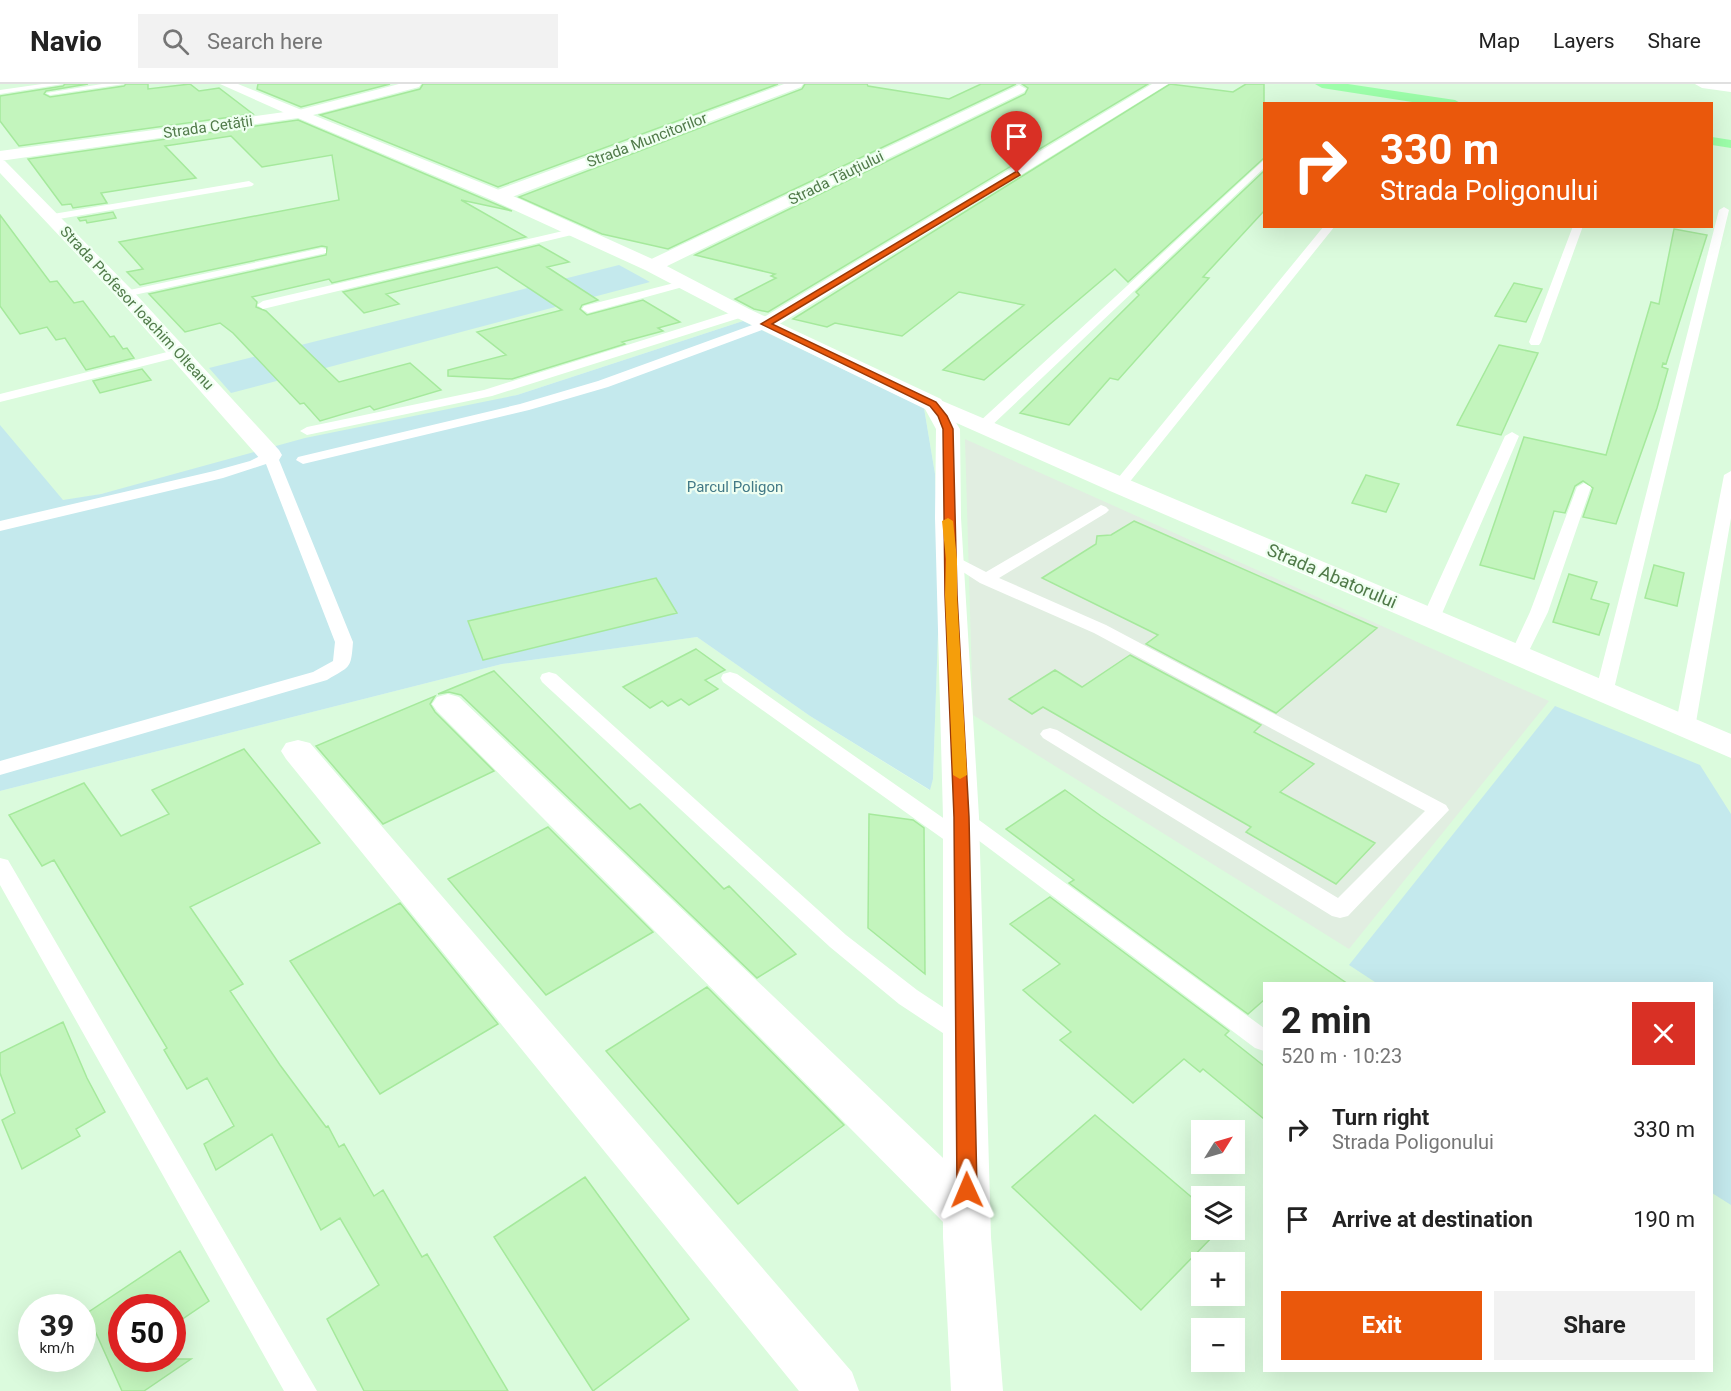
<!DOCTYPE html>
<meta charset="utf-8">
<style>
body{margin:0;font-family:Roboto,sans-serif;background:#f2f2f2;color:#222;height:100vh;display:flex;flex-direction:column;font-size:22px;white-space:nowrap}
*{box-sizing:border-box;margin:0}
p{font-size:20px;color:#767676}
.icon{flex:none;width:33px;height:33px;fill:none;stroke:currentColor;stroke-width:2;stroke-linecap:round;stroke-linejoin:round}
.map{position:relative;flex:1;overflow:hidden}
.drawer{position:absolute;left:1263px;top:898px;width:450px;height:390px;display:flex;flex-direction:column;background:#fff;border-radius:0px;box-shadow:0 6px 24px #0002}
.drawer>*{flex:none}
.banner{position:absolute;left:1263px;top:18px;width:450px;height:126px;border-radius:0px;box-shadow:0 6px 24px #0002;background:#ea580c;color:#fff;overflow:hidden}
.needle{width:39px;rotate:53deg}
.fabs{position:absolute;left:1191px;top:1036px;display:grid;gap:12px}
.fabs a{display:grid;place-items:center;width:54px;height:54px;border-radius:0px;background:#fff;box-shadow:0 6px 24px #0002;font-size:30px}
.speed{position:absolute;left:18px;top:1210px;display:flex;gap:12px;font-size:30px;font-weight:700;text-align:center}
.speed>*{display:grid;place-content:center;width:78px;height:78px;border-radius:50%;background:#fff;box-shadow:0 6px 24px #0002;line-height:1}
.speed small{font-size:15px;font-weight:400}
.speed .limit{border:9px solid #d22;background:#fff;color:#111}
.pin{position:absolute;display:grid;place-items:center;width:51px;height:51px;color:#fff;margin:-62px -26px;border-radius:50% 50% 50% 0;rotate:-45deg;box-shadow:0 0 6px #0007}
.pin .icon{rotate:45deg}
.me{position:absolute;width:66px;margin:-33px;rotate:359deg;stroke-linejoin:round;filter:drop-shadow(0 0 4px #0008)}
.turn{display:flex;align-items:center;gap:21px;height:126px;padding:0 18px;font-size:27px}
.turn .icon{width:78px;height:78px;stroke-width:2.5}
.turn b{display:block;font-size:42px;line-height:51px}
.round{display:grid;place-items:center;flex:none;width:63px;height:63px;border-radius:0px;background:#f2f2f2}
.head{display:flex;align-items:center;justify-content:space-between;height:102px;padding:0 18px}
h1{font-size:36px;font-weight:700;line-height:45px}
.action{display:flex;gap:12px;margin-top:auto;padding:12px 18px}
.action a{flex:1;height:69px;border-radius:0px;background:#ea580c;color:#fff;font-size:24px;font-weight:700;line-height:69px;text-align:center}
.action a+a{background:#f2f2f2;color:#222}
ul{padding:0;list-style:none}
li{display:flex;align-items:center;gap:18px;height:90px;padding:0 18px}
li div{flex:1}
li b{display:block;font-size:22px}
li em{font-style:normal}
header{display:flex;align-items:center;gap:36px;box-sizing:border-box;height:84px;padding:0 30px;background:#fff;border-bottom:2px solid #e0e0e0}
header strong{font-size:28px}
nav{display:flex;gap:33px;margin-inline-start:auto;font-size:21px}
.search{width:420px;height:54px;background:#f2f2f2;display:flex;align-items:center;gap:15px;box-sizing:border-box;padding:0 21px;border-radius:0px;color:#767676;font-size:22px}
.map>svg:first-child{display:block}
.residential{fill:#dbfbdd;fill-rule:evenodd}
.industrial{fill:#e1eee1}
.green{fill:#c4e9ed}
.building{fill:#c3f5bd;stroke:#a5e99c;stroke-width:1.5}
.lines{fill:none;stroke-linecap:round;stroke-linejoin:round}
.lane{fill:#fff;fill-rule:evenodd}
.street{fill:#fff;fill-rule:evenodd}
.secondary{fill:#fff;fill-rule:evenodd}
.primary{fill:#9dffaa;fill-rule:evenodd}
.route{fill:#ea580c;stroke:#983908;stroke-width:1.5}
.slow{fill:#f59e0b}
.labels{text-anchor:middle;stroke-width:4.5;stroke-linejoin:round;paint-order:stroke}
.far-street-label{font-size:15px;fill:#507a49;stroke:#effff1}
.far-park-label{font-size:15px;fill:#427987;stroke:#effff1}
.street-label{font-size:18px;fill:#507a49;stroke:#effff1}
</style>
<header>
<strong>Navio</strong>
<div class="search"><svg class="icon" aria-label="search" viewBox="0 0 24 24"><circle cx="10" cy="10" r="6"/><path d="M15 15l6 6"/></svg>Search here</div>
<nav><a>Map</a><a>Layers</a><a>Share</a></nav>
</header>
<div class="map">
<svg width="1731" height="1307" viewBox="0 0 1731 1307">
<rect width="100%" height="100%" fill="#e7feea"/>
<path class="residential" d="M0,0H1731V1307H0V707L502,580L697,553L810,632L929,706L933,695L940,491L935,390L924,324L743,237L517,311L101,410L0,429ZM1264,20H1712V142H1264ZM1264,900H1712V1287H1264ZM1202,1047H1234V1080H1202ZM1202,1113H1234V1146H1202ZM1202,1179H1234V1212H1202ZM32,1224H82V1275H32ZM122,1224H172V1275H122ZM1202,1245H1234V1278H1202Z"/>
<path class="industrial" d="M965,355L1549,617L1349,865L973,631Z"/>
<path class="green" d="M619,181L650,198L231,309L209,284Z
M743,237L924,324L935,390L940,491L933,695L930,706L810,632L697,553L502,580L0,707V341L63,416L101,410L305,354L517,311Z
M1555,622L1700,681L1731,730V1121L1712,1109V900H1378L1349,881Z"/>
<path class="building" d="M65,0H88L46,7L44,10L50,13L124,2L126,0H148V5L190,0L199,7L219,4L253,30L19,62L0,37V12L63,2Z
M258,0H390L301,23L257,5Z
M423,0H778L498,103L320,31L420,5Z
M805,0H867L868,2L949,15L981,0H1016L668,165L602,150L519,113L802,5Z
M1022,0H1148L768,228L754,225L735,215L776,194L771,192L775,190L695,171L1025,10L1028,4Z
M1170,0L1233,8L1246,0H1264V74L1128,198L1115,185L984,296L943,286L1024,221L959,208L902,252L835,239L827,243L793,235Z
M298,36L512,127L461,116L526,153L332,199L329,195L252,213L257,218L256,223L266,227L339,298L410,279L441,306L374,326L370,322L320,337L304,319L300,320L233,249L220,239L185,248L149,210L326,171L327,163L322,162L140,201L127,188L143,185L119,158L339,116L332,71L262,83L231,52L165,62L196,94L101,109L107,119L73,124L71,120L62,121L28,75Z
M1264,87V127L1203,193L1209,194L1118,296L1110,294L1069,341L1020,329L1139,211L1136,208Z
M113,128L116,134L87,139L86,136L80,137L78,134Z
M0,131L50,198L57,197L74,219L83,217L110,253L114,252L123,265L127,264L134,274L86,286L65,254L56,256L47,243L20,250L0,222Z
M1674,145L1707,151L1666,280L1663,279L1662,283L1668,285L1657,324L1616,440L1583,433L1593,404L1583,397L1575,402L1565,429L1554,427L1534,495L1480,481L1524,353L1606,371L1651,218L1659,220Z
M539,161L569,178L547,183L598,216L582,221L580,225L587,231L643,216L680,238L658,244L663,247L622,258L625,260L512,295L448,292V286L506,271L477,248L562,226L497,183L386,210L399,220L364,229L343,208Z
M1514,199L1542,205L1526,238L1495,232Z
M1499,261L1538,269L1501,351L1457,341Z
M142,285L151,296L100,309L93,297Z
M1366,391L1399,400L1386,428L1352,419Z
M1134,437L1377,544L1276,629L1146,560L1158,551L1042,494L1096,460L1097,452L1111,451Z
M1654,481L1684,489L1677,522L1645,514Z
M1569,490L1597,498L1591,515L1609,520L1599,551L1553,538Z
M656,494L677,529L483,576L468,537Z
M696,565L725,586L705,596L718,605L689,621L681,615L668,622L662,617L650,624L623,603Z
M1130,571L1261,641L1254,648L1314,680L1280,708L1375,759L1336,800L1246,748L1251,743L1043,623L1032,630L1009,615L1055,586L1082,603Z
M494,587L630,725L640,720L724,805L729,802L796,870L757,894L461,611L449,608L438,610Z
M435,612L430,620L435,628L494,687L383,740L316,662Z
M244,665L320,759L190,823L243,900L230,907L280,981L326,1043L328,1042L339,1063L344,1060L374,1112L383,1106L422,1173L427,1170L508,1307H364L327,1235L379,1201L340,1134L321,1146L272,1050L216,1086L204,1060L234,1042L207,994L187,1005L164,966L167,964L54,776L42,782L9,731L84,699L121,752L169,730L152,706Z
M1065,706L1101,732L1348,900H1264V916L1248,930L1069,799L1074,796L1006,745Z
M869,730L913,736L924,744L925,890L868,844Z
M548,743L653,848L546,911L448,795Z
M1050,813L1229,947L1225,951L1264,982V1035L1203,985L1200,988L1184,975L1133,1019L1060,956L1071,948L1023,906L1060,880L1010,840Z
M400,819L498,940L380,1010L290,877Z
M707,903L844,1041L738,1120L606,967Z
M63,938L87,994L105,1028L76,1045L80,1052L22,1085L2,1036L15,1029L0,989V969Z
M1095,1031L1202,1122V1146H1219L1141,1226L1012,1103Z
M585,1093L689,1235L593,1307L494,1153Z
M180,1167L209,1217L172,1242V1224H122V1275H191L144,1307H122L87,1229Z"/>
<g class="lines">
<path class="lane" d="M42,0H63L0,10V6Z
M102,0H124L50,11L46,9Z
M1264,76V84L988,345H978L976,342L978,339Z
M249,97L254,100L252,102L53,136L48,133L53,130Z
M1724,123L1729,126L1613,609L1611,613H1597L1595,609L1719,126Z
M1324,142H1335L1124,405H1114L1112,402L1114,399Z
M1573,142H1583L1541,258L1539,261H1531L1529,258Z
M576,144L580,145V149L263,225L257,221L263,217Z
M322,164L326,165V169L125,213L119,210L125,207Z
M686,196L692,199L690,201L588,229L582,225L584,222Z
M742,225L746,226V232L492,312L307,351L300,347L307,343L484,306Z
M766,236L772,240L770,243L608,303L529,326L303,380L296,376L298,373L520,320L598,297Z
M179,265L185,269L183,272L0,318V310Z
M1512,348L1519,352L1440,534L1437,538H1425L1422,534L1505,352Z
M270,367L277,371L353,558C351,586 350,582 327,596L0,691V677L313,588L333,577L335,558L266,380L223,394L0,447V437L214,387L250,377Z
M1731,387V434L1695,644L1692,648L1685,650L1678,648L1675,644L1724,391Z
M1584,399L1591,403L1548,528L1524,577H1512L1509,573L1530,528L1577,403Z
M1101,421L1106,423L1109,426L1106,429L999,494L1106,541L1446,721L1449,726L1348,832L1340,834L1332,832L1043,654L1040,650L1043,646L1050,644L1057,646L1338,814L1425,727L1094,549L980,499L943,475L951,470L986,488Z
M549,588L556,590L846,851L917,906L973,943L976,950L973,957L964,960L955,957L899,920L830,863L542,598L540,594L542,590Z
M730,588L737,590L969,752L972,757L969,762L961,765L953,762L723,598L721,594L723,590Z
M961,726L968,728L1264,944V967L1255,964L954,738L951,733L954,728Z
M0,774L8,776L317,1307H284L0,801Z"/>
<path class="street" d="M220,0H238L304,27L306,30L304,33H294Z
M784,0H803L801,3L504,116H492L490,112L492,108Z
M1152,0H1168L773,244H759L756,240L759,236Z
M1695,0H1731V8L1702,4Z
M1019,1L1026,5L1024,8L659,186H645L643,182L645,178Z
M0,75L5,77L132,206L279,366L282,371L279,376L270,378L261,376L118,214L0,89Z
M933,313L1731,650V674L1110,407L925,325L922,320L925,315Z
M448,610L459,613L984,1113L991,1129L984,1145L967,1151L950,1145L437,627L432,620L437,613Z
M298,656L310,659L852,1288L859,1307H799L286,675L281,667L286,659Z"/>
<path class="secondary" d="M399,0H421L419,3L313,31L504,108L659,178L749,225L941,315L960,345L961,434L979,733L991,1153L1003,1307H951L943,1153V733L935,434L936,345L925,325L735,233L645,186L492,116L298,34L0,77V67L299,26Z"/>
<path class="primary" d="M1315,0H1348L1455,16L1462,20H1425L1322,4Z
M1712,53L1731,56V64L1712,61Z"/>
</g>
<path class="route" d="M1017,87L1020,91L772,240L936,318L947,332L953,345L957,511L969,733L977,1106L974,1113L967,1115L960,1113L957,1106L954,733L945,511L943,345L938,332L930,322L761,240Z"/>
<path class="slow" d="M948,434L953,437L957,475V511L967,691L960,695L953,691L945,511L946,475L942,437Z"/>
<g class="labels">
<g class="far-street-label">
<text transform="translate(208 43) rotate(-8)" y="5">Strada Cetății</text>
<text transform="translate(647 56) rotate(-21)" y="5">Strada Muncitorilor</text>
<text transform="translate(836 94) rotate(-26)" y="5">Strada Tăuțiului</text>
<text transform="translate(137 224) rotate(47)" y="5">Strada Profesor Ioachim Olteanu</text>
</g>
<g class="far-park-label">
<text x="735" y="408">Parcul Poligon</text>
</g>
<g class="street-label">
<text transform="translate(1332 492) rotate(23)" y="6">Strada Abatorului</text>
</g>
</g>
</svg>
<div class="fabs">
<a><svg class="needle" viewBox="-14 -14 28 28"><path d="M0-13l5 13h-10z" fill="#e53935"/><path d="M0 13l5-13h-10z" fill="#767676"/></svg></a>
<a><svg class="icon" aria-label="layers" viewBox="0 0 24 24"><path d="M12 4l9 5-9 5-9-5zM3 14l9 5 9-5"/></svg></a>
<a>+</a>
<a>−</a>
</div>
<div class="speed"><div>39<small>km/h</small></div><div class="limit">50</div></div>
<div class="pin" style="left:1017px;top:89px;background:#d93025"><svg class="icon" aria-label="arrive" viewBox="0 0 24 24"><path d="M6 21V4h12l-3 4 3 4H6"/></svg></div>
<svg class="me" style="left:967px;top:1106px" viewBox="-20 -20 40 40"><path d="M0-17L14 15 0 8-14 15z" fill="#ea580c" stroke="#fff" stroke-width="4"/></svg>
<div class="banner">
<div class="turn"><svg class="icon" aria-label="right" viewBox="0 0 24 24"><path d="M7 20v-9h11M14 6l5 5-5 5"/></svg><div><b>330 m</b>Strada Poligonului</div></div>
</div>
<section class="drawer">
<div class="head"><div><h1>2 min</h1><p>520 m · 10:23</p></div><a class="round" style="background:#d93025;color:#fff"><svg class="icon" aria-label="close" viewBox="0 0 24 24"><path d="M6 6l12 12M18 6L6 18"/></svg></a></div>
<ul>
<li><svg class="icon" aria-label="right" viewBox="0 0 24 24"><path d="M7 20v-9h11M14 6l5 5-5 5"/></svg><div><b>Turn right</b><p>Strada Poligonului</p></div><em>330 m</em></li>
<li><svg class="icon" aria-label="arrive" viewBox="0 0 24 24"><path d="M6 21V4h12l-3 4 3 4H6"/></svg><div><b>Arrive at destination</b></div><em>190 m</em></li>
</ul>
<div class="action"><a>Exit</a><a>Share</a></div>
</section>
</div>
